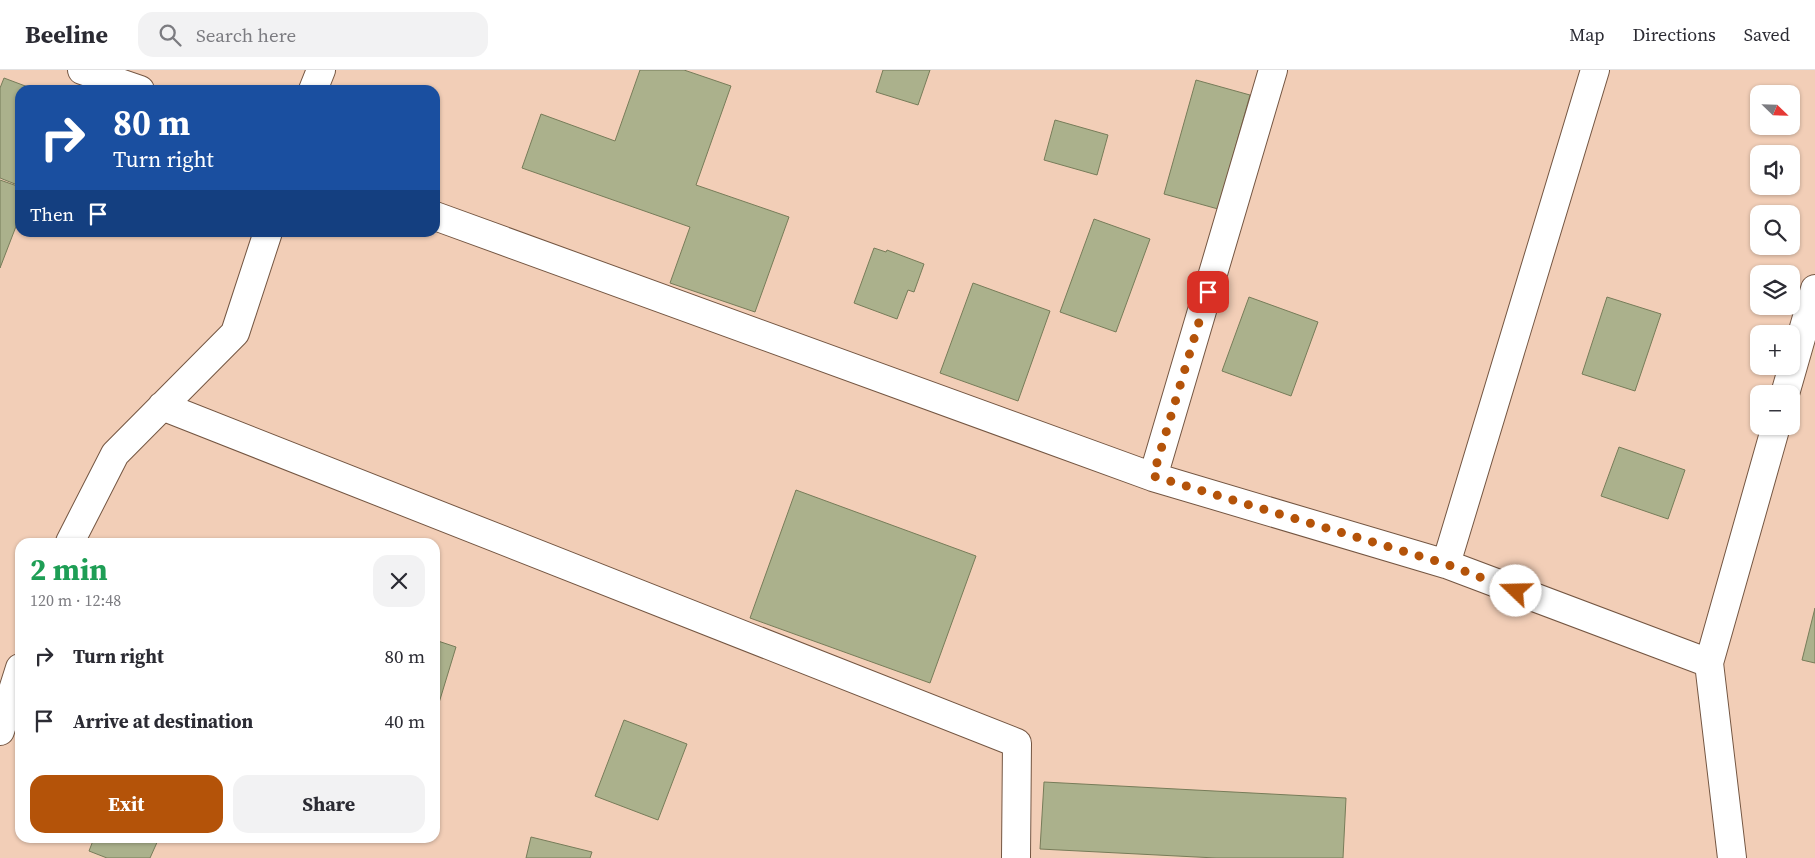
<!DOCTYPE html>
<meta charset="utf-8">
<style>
body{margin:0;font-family:"Source Serif 4",serif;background:#f2f2f3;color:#2b2b33;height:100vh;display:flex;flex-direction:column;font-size:19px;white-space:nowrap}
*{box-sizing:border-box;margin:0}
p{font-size:16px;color:#7c7c81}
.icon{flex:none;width:28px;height:28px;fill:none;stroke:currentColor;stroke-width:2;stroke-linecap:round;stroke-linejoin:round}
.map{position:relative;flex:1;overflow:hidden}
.side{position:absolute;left:15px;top:468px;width:425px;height:305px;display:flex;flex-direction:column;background:#fff;border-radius:15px;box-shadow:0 1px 4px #0004}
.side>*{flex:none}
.guide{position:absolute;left:15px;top:15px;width:425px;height:152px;border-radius:15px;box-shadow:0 1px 4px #0004;background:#1a4fa0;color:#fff;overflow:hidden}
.needle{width:32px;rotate:113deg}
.controls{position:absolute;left:1750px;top:15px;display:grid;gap:10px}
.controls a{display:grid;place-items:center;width:50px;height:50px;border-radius:10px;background:#fff;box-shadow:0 1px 4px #0004;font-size:25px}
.pin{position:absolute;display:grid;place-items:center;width:42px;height:42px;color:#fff;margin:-21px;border-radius:10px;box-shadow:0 2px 8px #0006}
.me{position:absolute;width:55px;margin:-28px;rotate:291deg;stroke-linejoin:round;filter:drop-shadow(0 0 4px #0008)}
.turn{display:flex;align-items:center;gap:18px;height:105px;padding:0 15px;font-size:22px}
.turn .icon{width:65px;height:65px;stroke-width:2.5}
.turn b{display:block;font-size:35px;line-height:42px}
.then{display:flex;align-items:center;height:48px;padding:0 15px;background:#0003;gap:10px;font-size:19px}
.round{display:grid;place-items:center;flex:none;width:52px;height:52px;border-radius:15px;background:#f2f2f3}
.summary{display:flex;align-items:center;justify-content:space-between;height:85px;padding:0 15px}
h1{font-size:30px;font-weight:700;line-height:38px;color:#1e9e55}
.button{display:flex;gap:10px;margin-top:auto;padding:10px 15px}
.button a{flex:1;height:58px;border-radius:15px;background:#b45309;color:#fff;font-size:20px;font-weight:700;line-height:58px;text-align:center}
.button a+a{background:#f2f2f3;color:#2b2b33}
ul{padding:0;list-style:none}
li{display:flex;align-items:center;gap:15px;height:65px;padding:0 15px}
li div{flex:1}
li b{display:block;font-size:19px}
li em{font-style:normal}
header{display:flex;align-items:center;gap:30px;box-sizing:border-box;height:70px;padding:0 25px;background:#fff;border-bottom:1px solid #e1e1e2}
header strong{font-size:24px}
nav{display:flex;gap:28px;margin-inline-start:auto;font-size:18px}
.search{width:350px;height:45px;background:#f2f2f3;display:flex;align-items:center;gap:12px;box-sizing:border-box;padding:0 18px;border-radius:15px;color:#7c7c81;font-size:19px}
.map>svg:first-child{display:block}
.building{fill:#abb18c;stroke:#777c59}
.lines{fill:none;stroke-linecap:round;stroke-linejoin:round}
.minor-casing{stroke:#745642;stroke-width:30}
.minor{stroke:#fff;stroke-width:28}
.route{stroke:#b45309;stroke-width:9;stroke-dasharray:0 16.2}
</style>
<header>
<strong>Beeline</strong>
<div class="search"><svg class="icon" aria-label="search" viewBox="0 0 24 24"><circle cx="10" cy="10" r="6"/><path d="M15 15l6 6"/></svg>Search here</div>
<nav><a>Map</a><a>Directions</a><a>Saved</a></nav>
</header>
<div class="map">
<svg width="1815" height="788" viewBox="0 0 1815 788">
<rect width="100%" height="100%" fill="#f2ceb7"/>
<path class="building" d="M640,0H684L731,16L696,115L789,147L755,242L670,213L690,157L522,98L541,44L615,71Z
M883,0H930L918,35L876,22Z
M4,8L36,20H20V116L0,108V18Z
M1196,10L1250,25L1218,139L1164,124Z
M1055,50L1108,65L1097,105L1044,90Z
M0,110L20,117V146L0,198Z
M1094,149L1150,169L1116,262L1060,242Z
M874,178L886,182L887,180L924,194L914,222L908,220L897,249L854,233Z
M973,213L1050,241L1018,331L940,303Z
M1249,227L1318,252L1291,326L1222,301Z
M1607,227L1661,244L1635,321L1582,304Z
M1619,377L1685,400L1668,449L1601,426Z
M796,420L976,486L930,613L750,548Z
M1815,538V593L1802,590Z
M435,570L456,577L435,646Z
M624,650L687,674L658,750L595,726Z
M1044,712L1346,728L1343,788H1216L1040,779Z
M531,767L592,782L590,788H526Z
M94,768H159L150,788H107L89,781Z"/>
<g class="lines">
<g class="minor-casing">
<path id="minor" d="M82,0L140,20
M313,20L321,0
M435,146L1153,407L1446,494L1709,593
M1785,324L1815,219
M162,336L1017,673L1016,788
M1153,407L1273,0
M70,472L115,384L235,263L268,162
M1446,494L1595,0
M0,661L20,598
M1732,788L1709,593L1776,356"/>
</g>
<use href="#minor" class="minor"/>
</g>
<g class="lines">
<path class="route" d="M1208,222L1153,406L1446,494L1516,521"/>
</g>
</svg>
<div class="controls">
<a><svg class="needle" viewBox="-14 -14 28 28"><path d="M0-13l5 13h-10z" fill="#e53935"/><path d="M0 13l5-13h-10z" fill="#7c7c81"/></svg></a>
<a><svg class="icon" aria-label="sound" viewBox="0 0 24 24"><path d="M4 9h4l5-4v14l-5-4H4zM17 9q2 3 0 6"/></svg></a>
<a><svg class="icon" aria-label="search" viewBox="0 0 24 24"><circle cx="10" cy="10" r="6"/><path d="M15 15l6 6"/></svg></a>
<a><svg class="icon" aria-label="layers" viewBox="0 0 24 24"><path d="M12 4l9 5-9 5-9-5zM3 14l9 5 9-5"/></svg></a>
<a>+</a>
<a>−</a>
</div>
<div class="pin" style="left:1208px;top:222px;background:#d93025"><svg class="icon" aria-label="arrive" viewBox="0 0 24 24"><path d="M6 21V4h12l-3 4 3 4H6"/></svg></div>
<svg class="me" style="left:1516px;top:521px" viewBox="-20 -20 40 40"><circle r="19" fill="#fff"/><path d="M0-13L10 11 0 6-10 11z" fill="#b45309"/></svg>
<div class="guide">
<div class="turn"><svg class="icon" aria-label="right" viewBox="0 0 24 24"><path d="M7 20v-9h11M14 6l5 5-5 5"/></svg><div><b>80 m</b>Turn right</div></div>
<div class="then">Then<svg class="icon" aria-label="arrive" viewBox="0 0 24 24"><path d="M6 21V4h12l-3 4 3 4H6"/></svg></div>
</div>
<section class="side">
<div class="summary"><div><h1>2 min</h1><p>120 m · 12:48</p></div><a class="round"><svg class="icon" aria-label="close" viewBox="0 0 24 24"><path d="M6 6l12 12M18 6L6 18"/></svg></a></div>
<ul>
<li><svg class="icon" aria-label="right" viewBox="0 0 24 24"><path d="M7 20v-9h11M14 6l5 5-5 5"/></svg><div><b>Turn right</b></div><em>80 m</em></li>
<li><svg class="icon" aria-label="arrive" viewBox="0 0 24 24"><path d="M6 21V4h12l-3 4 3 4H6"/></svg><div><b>Arrive at destination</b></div><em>40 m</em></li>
</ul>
<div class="button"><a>Exit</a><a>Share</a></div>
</section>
</div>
